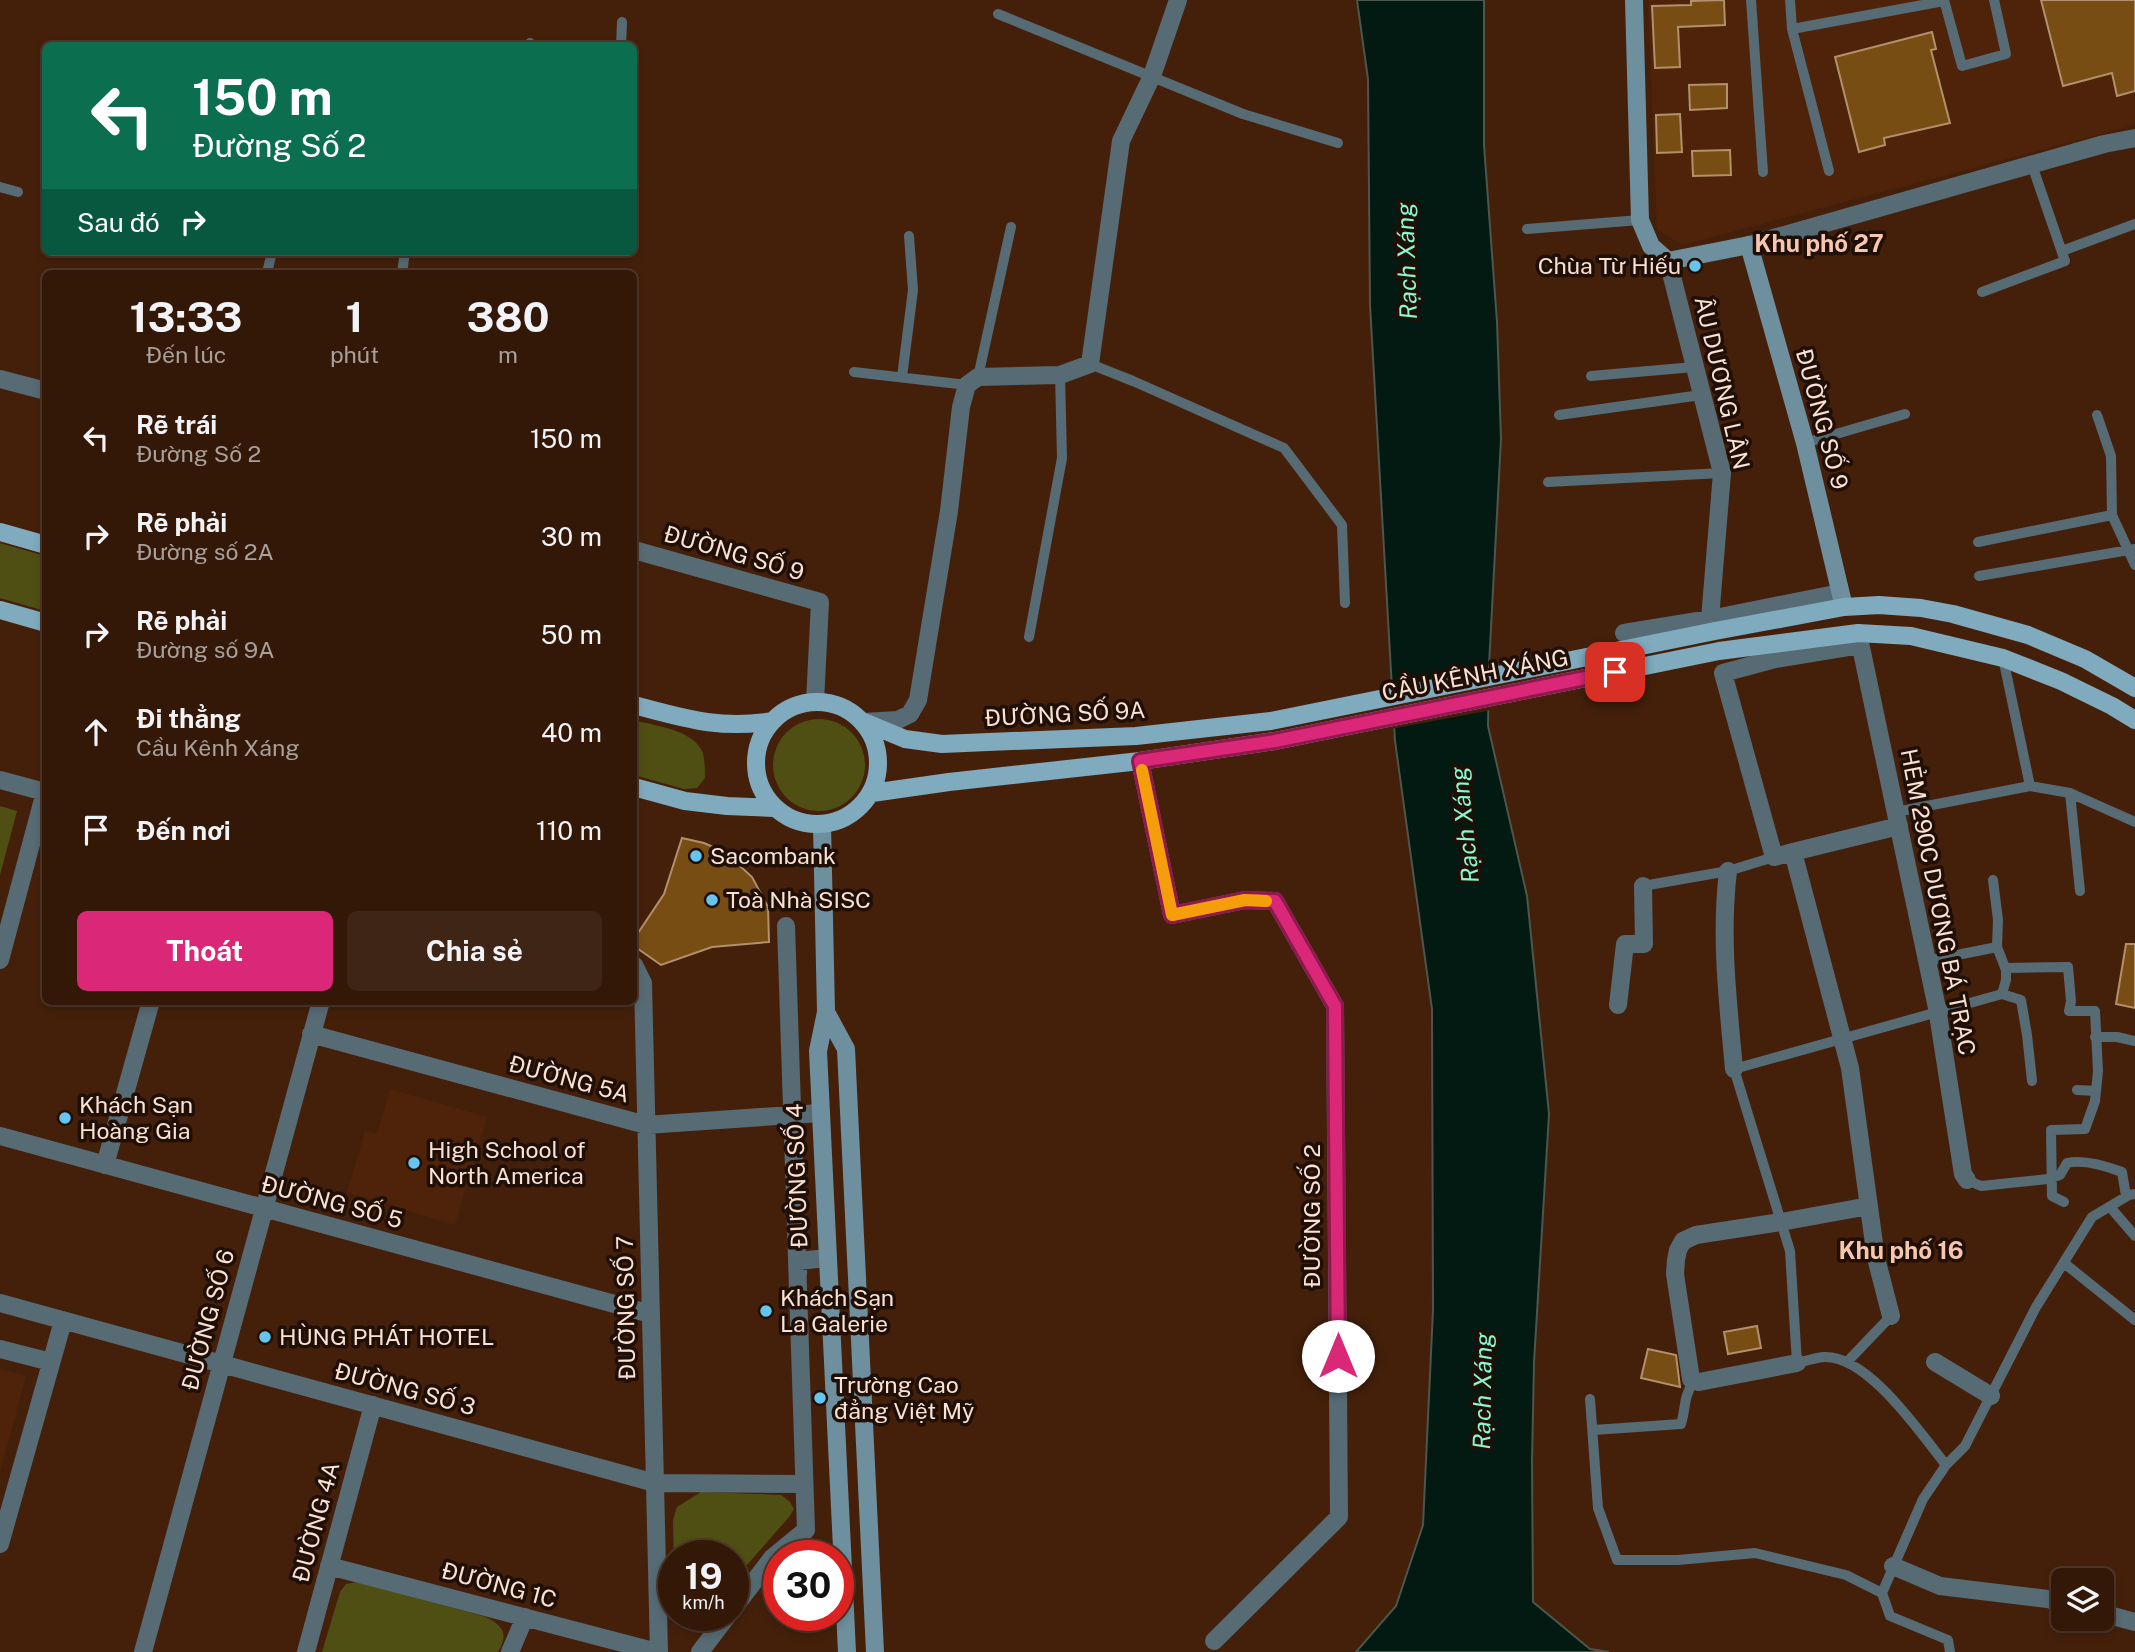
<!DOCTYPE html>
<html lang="vi">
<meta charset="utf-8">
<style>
body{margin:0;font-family:"Public Sans",sans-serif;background:#3e2516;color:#f1f3f6;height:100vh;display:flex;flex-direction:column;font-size:26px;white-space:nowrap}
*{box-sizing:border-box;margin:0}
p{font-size:23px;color:#a9a09c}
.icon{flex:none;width:38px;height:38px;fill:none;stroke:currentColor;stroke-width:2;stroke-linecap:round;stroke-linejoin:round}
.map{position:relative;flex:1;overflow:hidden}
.details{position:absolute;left:42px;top:270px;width:595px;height:735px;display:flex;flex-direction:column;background:#331808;border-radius:10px;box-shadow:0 4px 10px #0003,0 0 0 2px #4e3729}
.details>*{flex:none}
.hud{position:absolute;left:42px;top:42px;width:595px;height:214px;border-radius:10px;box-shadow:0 4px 10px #0003,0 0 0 2px #4e3729;background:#0b6e4f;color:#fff;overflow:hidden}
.tools{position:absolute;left:2051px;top:1568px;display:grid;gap:14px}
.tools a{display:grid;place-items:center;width:63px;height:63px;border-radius:10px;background:#331808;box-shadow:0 4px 10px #0003,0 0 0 2px #4e3729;font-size:35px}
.speed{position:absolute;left:658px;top:1540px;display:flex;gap:14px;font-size:35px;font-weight:700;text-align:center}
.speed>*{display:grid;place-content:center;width:91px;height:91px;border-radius:50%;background:#331808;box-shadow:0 4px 10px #0003,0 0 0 2px #4e3729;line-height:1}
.speed small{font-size:18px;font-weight:400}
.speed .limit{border:10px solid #d22;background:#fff;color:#111}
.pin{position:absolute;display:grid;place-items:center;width:60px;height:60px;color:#fff;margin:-30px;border-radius:14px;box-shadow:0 4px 10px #0006}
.me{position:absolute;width:77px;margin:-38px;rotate:0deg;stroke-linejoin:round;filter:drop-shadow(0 0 5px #0008)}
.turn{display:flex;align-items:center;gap:24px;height:147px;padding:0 35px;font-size:32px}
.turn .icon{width:91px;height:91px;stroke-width:2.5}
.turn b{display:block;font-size:49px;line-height:60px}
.then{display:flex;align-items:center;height:66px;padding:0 35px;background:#0003;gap:14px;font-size:26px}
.eta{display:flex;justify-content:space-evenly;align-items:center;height:119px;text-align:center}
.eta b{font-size:42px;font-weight:700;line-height:49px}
.cta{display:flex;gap:14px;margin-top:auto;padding:14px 35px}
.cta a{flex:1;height:80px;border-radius:10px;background:#db2777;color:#fff;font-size:28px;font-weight:700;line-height:80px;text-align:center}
.cta a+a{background:#3e2516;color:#f1f3f6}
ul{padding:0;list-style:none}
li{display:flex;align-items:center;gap:21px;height:98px;padding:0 35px}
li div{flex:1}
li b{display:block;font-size:26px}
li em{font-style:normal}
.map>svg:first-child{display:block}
.built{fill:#4e2309}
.green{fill:#4f4f13}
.water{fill:#021a12;stroke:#4c564c;stroke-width:2}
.pier{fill:#44200b}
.building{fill:#784d14;stroke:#b1906c;stroke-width:2}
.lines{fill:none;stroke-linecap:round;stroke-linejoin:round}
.lane{stroke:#576b75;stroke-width:10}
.street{stroke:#576b75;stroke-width:18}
.secondary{stroke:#6e8f9e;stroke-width:18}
.primary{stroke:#80aabe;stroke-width:18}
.route-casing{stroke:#8e194d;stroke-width:18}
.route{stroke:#db2777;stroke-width:12}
.slow{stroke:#f59e0b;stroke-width:12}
.poi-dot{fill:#65c5ee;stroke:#1f0f07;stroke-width:2.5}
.labels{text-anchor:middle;stroke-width:7;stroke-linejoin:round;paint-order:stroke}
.poi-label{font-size:23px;fill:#f9e1d4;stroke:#1f0f07;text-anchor:start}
.street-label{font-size:23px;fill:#f9e1d4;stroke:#1f0f07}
.neighbourhood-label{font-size:24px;font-weight:bold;fill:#f6c7ae;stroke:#1f0f07}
.water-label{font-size:24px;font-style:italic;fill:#86f9d1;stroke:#1f0f07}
</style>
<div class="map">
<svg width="2135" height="1652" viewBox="0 0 2135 1652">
<rect width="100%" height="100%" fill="#44200b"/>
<path class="built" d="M1648,0H2135V125L1682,245L1657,229Z
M390,1089L487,1117L455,1225L347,1192L365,1131L377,1134Z
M0,1369L26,1376L0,1472Z"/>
<path class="green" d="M0,543L45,556V611L0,598Z
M773 765a46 46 0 1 1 92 0a46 46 0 1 1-92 0Z
M634,720C655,726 691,729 702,751C705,759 705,770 705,778L697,788L684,789L634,775Z
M0,806L17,811L0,875Z
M701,1492L781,1495L790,1502L794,1509L789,1517L733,1581V1556H674V1559L673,1520L677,1507Z
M358,1582L486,1617C503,1626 509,1634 498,1652H322L340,1592L346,1584Z
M675,1615H707L700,1626L691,1630L679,1626Z"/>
<path class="water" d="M1357,0H1484V145L1497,322L1501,439L1489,665L1488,726L1527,896L1549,1114L1534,1362L1532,1461L1533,1602L1590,1649L1609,1652H1356L1396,1606L1423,1525L1433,1310L1432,1009L1395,741L1370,305L1368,79Z"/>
<path class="pier" d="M1492,669V710L1391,729L1390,689Z"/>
<path class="building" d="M1724,0L1725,25L1678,27L1680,67L1655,68L1652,6L1691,5V1Z
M2041,0H2135V91L2117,96L2112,73L2063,86Z
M1932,32L1936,49L1931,50L1950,123L1884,138L1885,145L1859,152L1835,57Z
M1727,84V108L1690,110L1689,85Z
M1680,114L1682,152L1657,153L1656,115Z
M1730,150L1731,175L1693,176L1692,151Z
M682,838L704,843L725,852L752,877L768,907L769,942L712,947L661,965L634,946V939L664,894Z
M2126,944H2135V1008L2116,1004Z
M1757,1326L1761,1348L1728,1354L1724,1332Z
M1648,1349L1676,1355L1680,1387L1641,1378Z"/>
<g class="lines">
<path class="lane" d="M1751,0L1763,172
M1790,0L1792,29L1829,171
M1944,0L1962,66L2006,54L1994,0
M998,14L1243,114L1338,143
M1792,29L1944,1
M530,43V46
M621,46L622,22
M0,187L18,192
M1527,229L1640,220
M2062,251L2135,224
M267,273L272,252
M402,273L405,252
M1982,292L2065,261L2032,165
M1090,364L1133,381L1284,448L1342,525L1345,603
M854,372L967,385
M1591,376L1694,367
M902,377L913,290L909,236
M978,377L1011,227
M1559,415L1701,395
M2097,415L2111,456L2112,515L2135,565
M1805,443L1905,414
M1548,482L1722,473
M1978,542L2112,515
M1979,576L2135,549
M1029,637L1062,458L1060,375
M2003,658L2030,786
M2070,793L2080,891
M1896,812L2030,786L2070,793L2135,822
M1993,880L1998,920L1997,947L2006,970V980L2002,994L2021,1000L2027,1035L2032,1081
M1643,886L1728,871L1774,857
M1927,961L1997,947
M2005,968L2068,967L2071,1001L2069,1011H2095L2098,1071L2095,1101L2085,1129L2051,1130L2052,1196L2064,1202
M2095,1037H2117L2135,1041
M2077,1090L2096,1091
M1967,1180L1981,1186L2048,1179L2060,1175L2067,1163C2084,1159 2106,1166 2122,1172L2126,1196
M2110,1207L2135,1236
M2064,1263L2135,1320
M1847,1362L1891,1316
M1590,1399L1598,1508L1617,1560H1678L1755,1553L1846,1575L1882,1593
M1593,1430L1681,1424C1686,1408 1683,1397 1694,1381
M1946,1465C1921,1434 1868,1355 1824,1357C1815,1358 1805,1361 1797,1363L1790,1251L1734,1069L2002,994
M1882,1593L1923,1499L1946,1465L1965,1446L2036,1307L2092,1217L2129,1195L2135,1194
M1882,1593L1890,1616L1948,1640L1950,1652"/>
<path class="street" d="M1749,245L2104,144L2135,138
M1668,261L1722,473L1710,619
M0,379L46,391
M634,550L820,602L815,702
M1624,633L1710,619L1840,593
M1858,633L1937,1008L1963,1174L1967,1180
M1860,645L1775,659L1723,673L1774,857L1793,852L1850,1068L1876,1258L1891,1316
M864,722L898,720L910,714L918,700L949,511L961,407L967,385L978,377L1060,375L1090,364L1121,141L1152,76L1178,0
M1140,761L1172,915L1245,900L1275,901L1335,1006L1339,1517L1214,1641
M0,780L45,792L0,960
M1793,852L1899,826
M1728,871C1720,937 1728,1003 1734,1069
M634,965L643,983L659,1652
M1618,1005L1625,944H1644L1643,886
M311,1034L646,1125L820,1113
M0,1136L651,1314
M105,1165L151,1001
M798,1274V1261L827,1258
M0,1303L655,1483L803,1484
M0,1349L51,1362
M1935,1362L1991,1396
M1797,1363L1699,1382L1691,1379L1675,1274L1676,1260L1678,1250L1683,1241L1696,1235L1781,1222L1869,1206
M0,1544L63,1321
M329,1566L657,1652
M1893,1566L1940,1586L2048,1599L2063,1603
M733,1609L772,1558L806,1530L786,926
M2102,1613L2135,1622
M143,1652L321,1001
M306,1652L373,1405
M510,1652L525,1617
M700,1652L728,1615"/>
<path class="secondary" d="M1634,0L1640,220L1651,246L1668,261L1749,245L1805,443L1844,607
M822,825L826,1012L818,1051L847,1652
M826,1012L846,1049L875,1652"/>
<path class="primary" d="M0,532L46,545
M0,610L46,623
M756 763a61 61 0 1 1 122 0a61 61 0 1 1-122 0Z
M634,705C684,718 719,730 773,721
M864,722L905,739L942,744L1136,736L1271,721L1715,631L1844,607L1879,605L1921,608L1953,614L2028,635L2085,659L2135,688
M634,787L685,801L727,806L774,808
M872,793L949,782L1140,761L1275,741L1719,651L1858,633L1911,636L2003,658L2061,681L2112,706L2135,720"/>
</g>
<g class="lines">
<g class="route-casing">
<path id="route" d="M1338,1356L1335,1006L1275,901L1245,900L1172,915L1140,761L1275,741L1615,672"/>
</g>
<use href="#route" class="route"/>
<path class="slow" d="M1142,770L1172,915L1245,900L1266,901"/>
</g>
<g class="poi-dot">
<circle cx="1695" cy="266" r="7"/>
<circle cx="696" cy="856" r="7"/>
<circle cx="712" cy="900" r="7"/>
<circle cx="65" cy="1118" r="7"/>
<circle cx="414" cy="1163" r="7"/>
<circle cx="766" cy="1311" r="7"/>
<circle cx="265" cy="1337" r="7"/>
<circle cx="820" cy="1398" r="7"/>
</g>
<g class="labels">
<g class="poi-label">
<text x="1681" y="274" text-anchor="end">Chùa Từ Hiếu</text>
<text x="710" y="864">Sacombank</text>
<text x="726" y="908">Toà Nhà SISC</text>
<text x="79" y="1113">Khách Sạn<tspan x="79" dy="26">Hoàng Gia</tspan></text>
<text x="428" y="1158">High School of<tspan x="428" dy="26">North America</tspan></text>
<text x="780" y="1306">Khách Sạn<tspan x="780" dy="26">La Galerie</tspan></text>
<text x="279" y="1345">HÙNG PHÁT HOTEL</text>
<text x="834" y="1393">Trường Cao<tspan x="834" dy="26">đẳng Việt Mỹ</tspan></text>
</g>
<g class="street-label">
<text transform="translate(1722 383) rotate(77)" y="8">ÂU DƯƠNG LÂN</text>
<text transform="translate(1822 419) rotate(75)" y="8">ĐƯỜNG SỐ 9</text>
<text transform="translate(734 553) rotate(16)" y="8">ĐƯỜNG SỐ 9</text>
<text transform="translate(1475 675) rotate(-11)" y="8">CẦU KÊNH XÁNG</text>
<text transform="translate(1065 714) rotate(-3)" y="8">ĐƯỜNG SỐ 9A</text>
<text transform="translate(1938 902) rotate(79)" y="8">HẺM 290C DƯƠNG BÁ TRẠC</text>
<text transform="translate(569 1079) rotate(15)" y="8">ĐƯỜNG 5A</text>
<text transform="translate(797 1176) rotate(-92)" y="8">ĐƯỜNG SỐ 4</text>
<text transform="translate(332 1202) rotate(15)" y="8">ĐƯỜNG SỐ 5</text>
<text transform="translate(1312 1216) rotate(-90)" y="8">ĐƯỜNG SỐ 2</text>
<text transform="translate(626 1308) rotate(-91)" y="8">ĐƯỜNG SỐ 7</text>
<text transform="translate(208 1320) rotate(-75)" y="8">ĐƯỜNG SỐ 6</text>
<text transform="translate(405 1389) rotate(15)" y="8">ĐƯỜNG SỐ 3</text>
<text transform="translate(316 1522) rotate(-75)" y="8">ĐƯỜNG 4A</text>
<text transform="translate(499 1585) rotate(15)" y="8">ĐƯỜNG 1C</text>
</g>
<g class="neighbourhood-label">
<text x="1819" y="252">Khu phố 27</text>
<text x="1901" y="1259">Khu phố 16</text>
</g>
<g class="water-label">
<text transform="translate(1407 261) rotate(-92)" y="8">Rạch Xáng</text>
<text transform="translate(1465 825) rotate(-96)" y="8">Rạch Xáng</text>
<text transform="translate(1483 1391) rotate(-89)" y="8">Rạch Xáng</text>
</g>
</g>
</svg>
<div class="tools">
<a><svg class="icon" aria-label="layers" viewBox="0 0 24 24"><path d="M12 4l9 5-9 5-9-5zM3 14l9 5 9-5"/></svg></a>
</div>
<div class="speed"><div>19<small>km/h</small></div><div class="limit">30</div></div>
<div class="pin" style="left:1615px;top:672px;background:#d93025"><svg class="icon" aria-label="arrive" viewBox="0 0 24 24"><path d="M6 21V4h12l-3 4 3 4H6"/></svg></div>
<svg class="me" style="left:1338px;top:1356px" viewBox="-20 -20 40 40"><circle r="19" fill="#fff"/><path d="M0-13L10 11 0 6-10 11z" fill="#db2777"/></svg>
<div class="hud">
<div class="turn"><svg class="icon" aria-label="left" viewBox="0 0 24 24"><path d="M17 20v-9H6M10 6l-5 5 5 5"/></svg><div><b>150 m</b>Đường Số 2</div></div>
<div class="then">Sau đó<svg class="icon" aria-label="right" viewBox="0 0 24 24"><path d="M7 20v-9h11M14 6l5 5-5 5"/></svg></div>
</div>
<section class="details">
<div class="eta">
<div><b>13:33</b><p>Đến lúc</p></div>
<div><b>1</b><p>phút</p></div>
<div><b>380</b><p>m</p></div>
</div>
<ul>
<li><svg class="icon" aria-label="left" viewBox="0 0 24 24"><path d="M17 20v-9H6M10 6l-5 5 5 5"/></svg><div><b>Rẽ trái</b><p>Đường Số 2</p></div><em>150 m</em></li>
<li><svg class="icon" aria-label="right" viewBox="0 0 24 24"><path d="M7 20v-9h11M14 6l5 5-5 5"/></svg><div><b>Rẽ phải</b><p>Đường số 2A</p></div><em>30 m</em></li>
<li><svg class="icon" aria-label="right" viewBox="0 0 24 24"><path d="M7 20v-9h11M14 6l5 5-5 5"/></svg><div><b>Rẽ phải</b><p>Đường số 9A</p></div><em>50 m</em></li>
<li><svg class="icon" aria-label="ahead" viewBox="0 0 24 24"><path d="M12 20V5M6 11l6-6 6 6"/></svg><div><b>Đi thẳng</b><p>Cầu Kênh Xáng</p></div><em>40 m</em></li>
<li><svg class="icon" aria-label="arrive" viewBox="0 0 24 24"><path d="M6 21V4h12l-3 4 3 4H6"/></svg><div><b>Đến nơi</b></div><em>110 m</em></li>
</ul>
<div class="cta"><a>Thoát</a><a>Chia sẻ</a></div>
</section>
</div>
